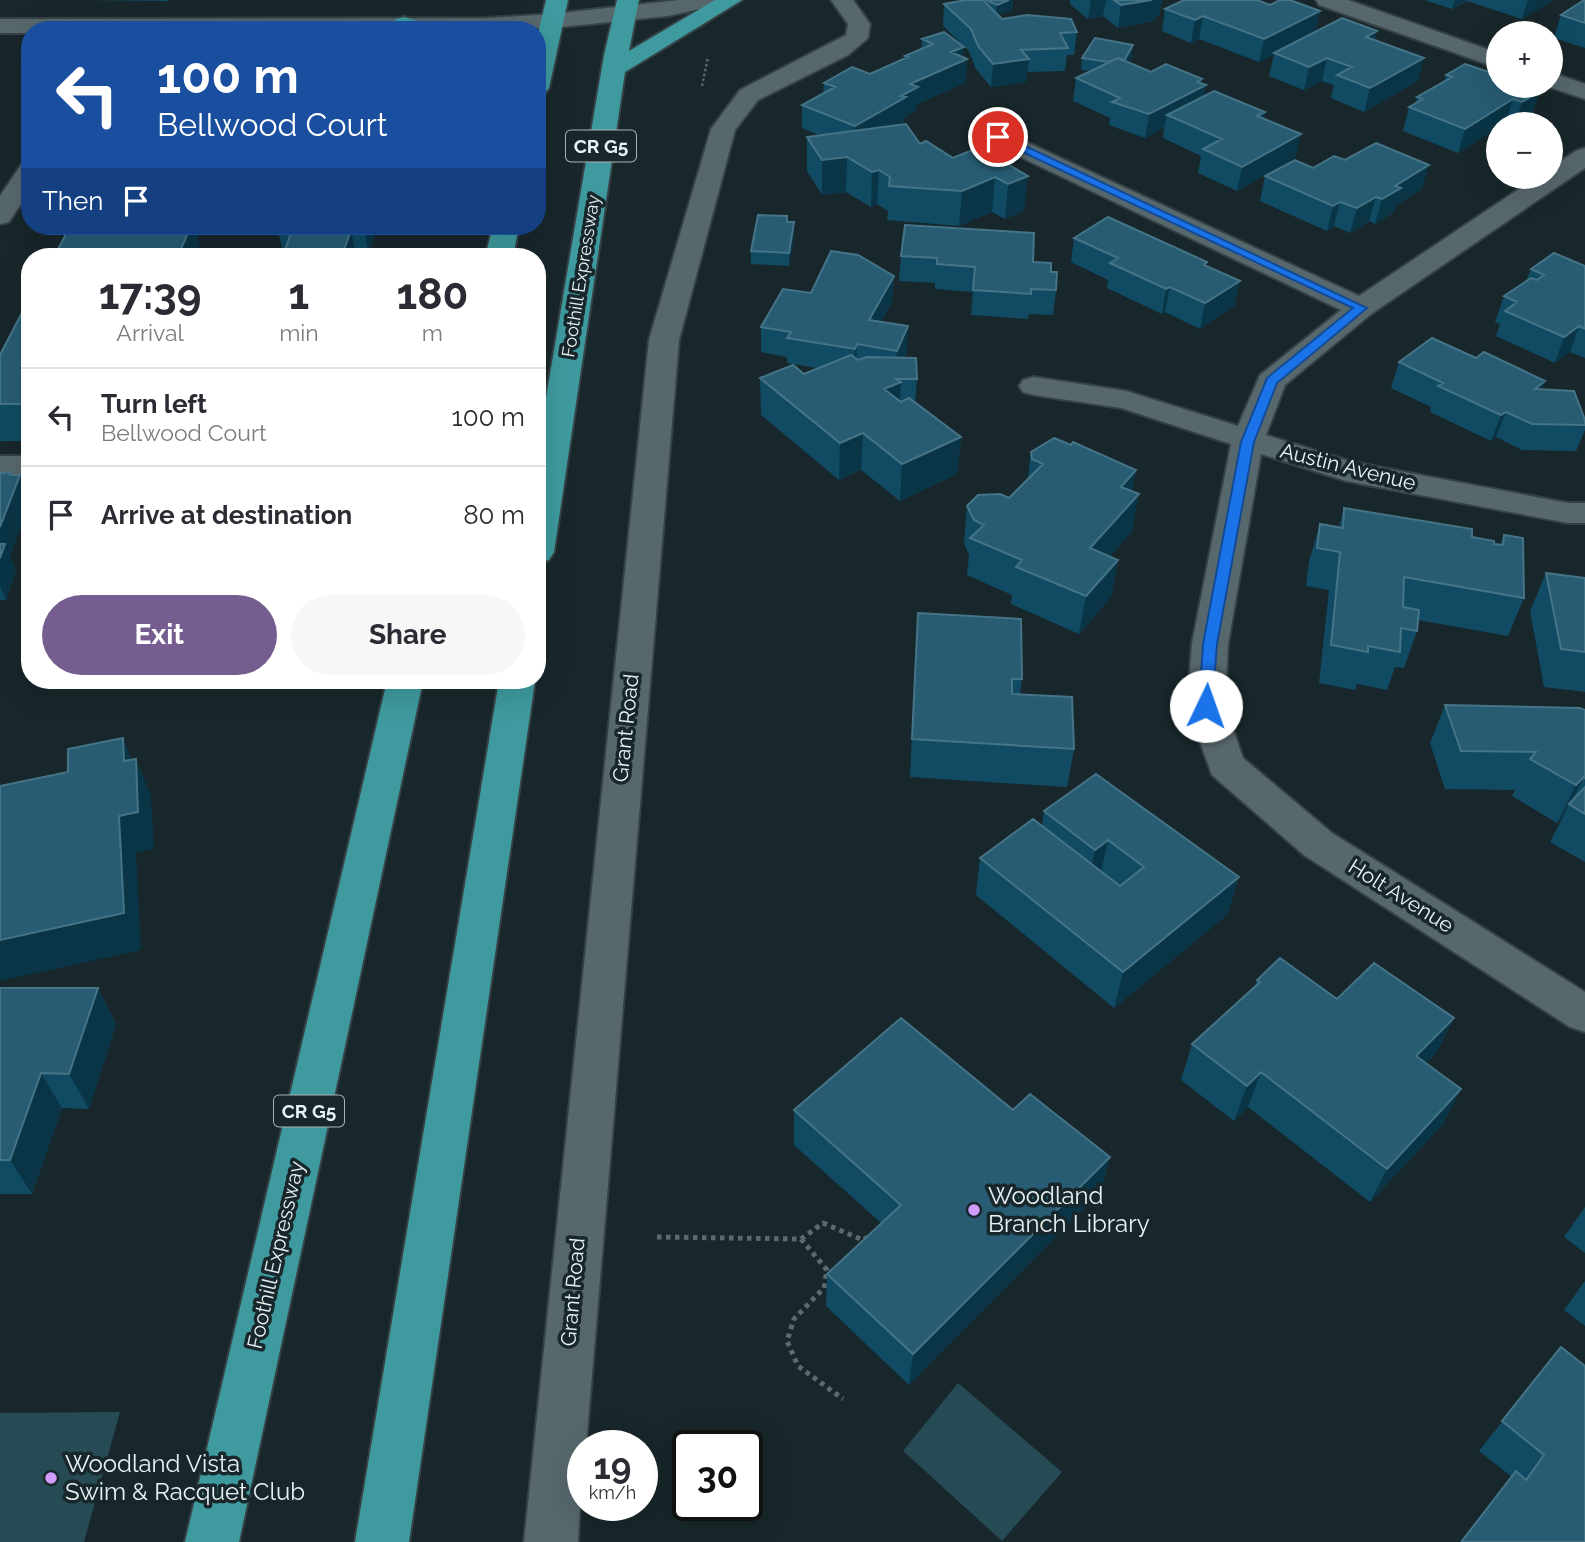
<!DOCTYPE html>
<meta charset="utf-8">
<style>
body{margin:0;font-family:Raleway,sans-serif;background:#f7f7f7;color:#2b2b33;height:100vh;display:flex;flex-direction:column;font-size:26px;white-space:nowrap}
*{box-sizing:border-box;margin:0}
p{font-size:23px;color:#7c7c81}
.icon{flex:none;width:38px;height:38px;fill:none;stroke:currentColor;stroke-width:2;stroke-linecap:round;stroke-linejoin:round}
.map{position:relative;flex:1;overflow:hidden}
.panel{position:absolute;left:21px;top:248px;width:525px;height:441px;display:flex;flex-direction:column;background:#fff;border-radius:28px;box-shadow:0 7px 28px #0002}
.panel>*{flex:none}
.hud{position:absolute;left:21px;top:21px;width:525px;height:214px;border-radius:28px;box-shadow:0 7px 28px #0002;background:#1a4fa0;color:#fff;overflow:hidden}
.tools{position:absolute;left:1486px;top:21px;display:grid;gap:14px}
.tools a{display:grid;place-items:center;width:77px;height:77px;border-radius:50%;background:#fff;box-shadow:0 7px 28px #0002;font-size:35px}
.speed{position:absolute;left:567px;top:1430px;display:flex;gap:14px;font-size:35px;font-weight:700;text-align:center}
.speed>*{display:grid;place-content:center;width:91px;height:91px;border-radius:50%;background:#fff;box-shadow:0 7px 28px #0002;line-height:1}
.speed small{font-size:18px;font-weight:400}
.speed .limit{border:4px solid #111;border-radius:10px;background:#fff;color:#111}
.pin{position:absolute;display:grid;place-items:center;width:60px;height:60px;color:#fff;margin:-30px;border:4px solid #fff;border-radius:50%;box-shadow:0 2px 7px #0007}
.me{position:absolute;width:77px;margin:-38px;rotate:3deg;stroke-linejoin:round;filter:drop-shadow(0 0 5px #0008)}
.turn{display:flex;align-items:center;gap:24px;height:147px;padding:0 21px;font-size:32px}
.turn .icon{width:91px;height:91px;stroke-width:2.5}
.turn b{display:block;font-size:49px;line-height:60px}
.then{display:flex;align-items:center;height:66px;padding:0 21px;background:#0003;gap:14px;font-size:26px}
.eta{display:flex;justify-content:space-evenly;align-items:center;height:119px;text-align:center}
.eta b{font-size:42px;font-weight:700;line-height:49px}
.cta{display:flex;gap:14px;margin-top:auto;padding:14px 21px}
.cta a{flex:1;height:80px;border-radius:42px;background:#755e8f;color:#fff;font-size:28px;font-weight:700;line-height:80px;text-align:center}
.cta a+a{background:#f7f7f7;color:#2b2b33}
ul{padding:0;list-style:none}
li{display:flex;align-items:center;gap:21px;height:98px;padding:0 21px;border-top:2px solid #e1e1e2}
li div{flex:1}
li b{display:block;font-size:26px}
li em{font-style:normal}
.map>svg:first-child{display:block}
.green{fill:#264b55}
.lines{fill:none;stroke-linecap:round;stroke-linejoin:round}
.minor-casing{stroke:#354144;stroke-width:4}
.tertiary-casing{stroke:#354144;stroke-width:4}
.secondary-casing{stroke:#354144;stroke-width:4}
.trunk-casing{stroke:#354144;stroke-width:4}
.path-far1{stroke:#5c6a6d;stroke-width:2.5;stroke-dasharray:2.5 2.5;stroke-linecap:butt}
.path{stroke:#5c6a6d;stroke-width:5;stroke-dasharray:4.5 4.5;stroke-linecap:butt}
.minor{fill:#57686d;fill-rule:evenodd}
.tertiary{fill:#57686d;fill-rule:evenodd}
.secondary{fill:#57686d;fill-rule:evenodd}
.trunk{fill:#3e9a9e;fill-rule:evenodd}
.wall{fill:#104b63}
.shaded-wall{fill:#0a3546}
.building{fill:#275c73;stroke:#467487;stroke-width:2}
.route{fill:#1a73e8;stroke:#114b97;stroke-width:2}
.poi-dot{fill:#d09dff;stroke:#18272b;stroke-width:2.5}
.labels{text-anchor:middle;stroke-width:7;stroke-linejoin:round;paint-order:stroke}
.far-street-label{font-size:18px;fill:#e8f1f4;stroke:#18272b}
.shield{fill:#18272b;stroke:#aab4b8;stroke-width:2}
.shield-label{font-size:19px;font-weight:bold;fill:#e8f1f4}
.street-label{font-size:21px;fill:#e8f1f4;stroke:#18272b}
.near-poi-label{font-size:24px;fill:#e8f1f4;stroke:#18272b;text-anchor:start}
</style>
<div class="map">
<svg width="1585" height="1542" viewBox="0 0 1585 1542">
<rect width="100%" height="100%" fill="#18272b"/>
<path class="green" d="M958,1383L1062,1472L1002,1541L903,1451Z
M120,1412L84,1542H0V1413Z"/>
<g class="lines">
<g class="minor-casing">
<path id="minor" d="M1316,0H1348L1498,53V68L1319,5Z
M552,14L563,21L560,26L520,30H30V33H0V19L486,18Z
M1550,72L1585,84V99L1546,86H1550Z
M998,129L1359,296L1537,177H1550V168L1576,151L1585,148V168L1371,314L1285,385L1266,435L1352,462L1568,503H1585V523H1568L1346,481L1261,454L1228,644L1225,706L1243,758L1332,833L1585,992V1032L1570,1027L1304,855L1212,775L1187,706L1192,644L1231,444L1121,408L1034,395L1023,392L1019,386L1023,380L1034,377L1126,391L1238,426L1260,375L1341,310L989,142L985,137L989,132Z
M30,162V190L9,222L0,224V196L21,165Z
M0,456H30V476H0Z"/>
</g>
<g class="tertiary-casing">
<path id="tertiary" d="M831,0H853L870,24L868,38L848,55L758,100L735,130L679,340L586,1446H583L578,1542H524L649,340L711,129L740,90L846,35L848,24Z"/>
</g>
<g class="secondary-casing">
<path id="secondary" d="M679,0H720L717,5L668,16L552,28L541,21L552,14Z"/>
</g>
<g class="trunk-casing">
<path id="trunk" d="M546,0H568L549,88L545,93L537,95V37Z
M617,0H639L629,51L715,0H742L625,72L554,552L549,560L537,563V451L604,55Z
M404,17L430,25L433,30L396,29L393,24L396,19Z
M493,226H519L513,257H485Z
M387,681H423L239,1542H185Z
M499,681H535L409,1542H355Z"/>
</g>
<path class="path-far1" d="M702,86L708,57"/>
<path class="path" d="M657,1237L801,1239L823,1223L863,1240L868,1237
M801,1239L827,1270L824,1288L794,1319L787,1341L798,1366L843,1399"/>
<use href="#minor" class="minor"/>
<use href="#tertiary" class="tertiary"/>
<use href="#secondary" class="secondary"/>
<use href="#trunk" class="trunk"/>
</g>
<path class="wall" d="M87,0H168V1Z
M966,0H1013L1012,10L998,15L1002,19L1077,32L1074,55H1067L1065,71L1027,72L1026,82L991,87L976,69L969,51L943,26L944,4Z
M1070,0H1162L1159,16L1155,17L1154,21L1118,28L1103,16L1088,19L1070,4Z
M1425,0H1553L1522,19L1467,1L1452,9Z
M1585,0V48L1554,38L1561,15Z
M1270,5L1320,11L1315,32L1375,40L1418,81L1364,112L1331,98L1334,85L1322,81L1304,90L1269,76L1274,55L1259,62L1199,39L1191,43L1162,31L1165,9Z
M922,39L967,59L965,83L917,104L916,110L905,117L904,121L898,125L920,144L953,158L990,161L997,158L1024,211L1005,219L992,212L959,226L887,220L888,211L877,204L871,207L846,192L822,195L807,171V137L819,135L802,128V105L823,94L824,83L870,74L904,59L905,56L921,49Z
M1132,57L1128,63L1151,72L1202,79L1201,83L1206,85L1204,95L1265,112L1264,119L1301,134L1295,158L1237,191L1198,173L1201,156L1163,138L1164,128L1145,138L1109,125L1110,118L1073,101L1076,78L1090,71L1081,70L1082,58Z
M1446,75L1540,91L1532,114L1517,124H1511L1506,122L1498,124V127L1458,153L1403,131L1409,107L1416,104L1417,97L1444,82Z
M1345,160L1422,189L1396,205L1394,212L1375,224L1369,221L1350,233L1334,226L1327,231L1260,201L1265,176L1313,168Z
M787,216V222L794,235L789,266L751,264V251Z
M374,226L376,232L369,254H356L355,257H284L278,230Z
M1074,238L1207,266L1240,281L1234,306L1200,329L1165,312L1162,314L1107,288L1108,280L1071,262Z
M901,256L1033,262L1051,272L1056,290L1053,315L1029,314L1028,319L971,315L973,292L935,289V283L899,281Z
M1585,266V358L1570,352L1555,363L1496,336L1500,324L1495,322L1504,296L1526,281L1531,269Z
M894,276L892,301L881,322L907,351L904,358L917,379L915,403L961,437L957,474L900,501L861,470L839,480L761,415L760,378L804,374L817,368L787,363V357L761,352V327L811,293Z
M30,301V441H0V355Z
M1476,358L1545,381L1542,389L1585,420V430L1576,451L1522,450L1496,437L1491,441L1430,412L1431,407L1391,388L1399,362Z
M1031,452L1132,491V531L1110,556L1118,560L1111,597L1079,634L1011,604L1012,595L967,575L969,555L964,543L967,506L1009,498L1028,479Z
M11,472L13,475H20L30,499V503L10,556L16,570L6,600H0V473Z
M1344,508L1472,537L1494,544L1500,545L1504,535L1524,598L1508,636L1418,620L1417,631L1404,668L1395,667L1387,690L1357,684L1355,690L1319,683L1329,590L1306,586L1309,561L1320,524L1339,527Z
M1546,573L1585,578V692L1544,687L1530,611Z
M918,613L1022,679L1020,694L1074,749L1067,787L910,777Z
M1445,705L1585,710V862L1550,842L1563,817L1557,823L1512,796L1515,790L1445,789L1430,743Z
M1096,774L1228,914L1114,1008L976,895L980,858L1042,825L1044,811Z
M1257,980L1337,999L1454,1018L1436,1053L1426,1063L1443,1124L1370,1202L1248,1107L1234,1121L1181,1080L1192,1044L1255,987Z
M0,988H98L116,1024L89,1109L62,1108L32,1194H0Z
M794,1110H1013L1110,1157L1101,1191L909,1385L826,1306L827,1274L881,1223L794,1145Z
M1585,1207V1253L1564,1237Z
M1585,1281V1326L1564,1310Z
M1561,1347L1585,1542H1460L1512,1477L1479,1451Z"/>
<path class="shaded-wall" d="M1009,0H1013L1012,10L996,16L997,5Z
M1091,0H1106L1103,16L1088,19Z
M1152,0H1162L1159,16L1155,17L1154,21L1118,28L1121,5Z
M1455,0H1467L1452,9Z
M1528,0H1553L1522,19Z
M1320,11L1315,33L1274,53V55L1259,62L1264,39Z
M1203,16L1199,39L1191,43L1195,20Z
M1377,31L1372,54L1366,37Z
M1133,45L1132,57L1120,77L1122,65Z
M964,47L963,61L967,59L965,83L917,104L916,110L905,117L904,121L854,150L855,126L901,96L910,84L951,52Z
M1327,58L1322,81L1304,90L1309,67Z
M1424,58L1418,81L1364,112L1370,88Z
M1029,59L1026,82L991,87L993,64Z
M1202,79L1200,88L1206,85L1202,109L1167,115L1164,128L1145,138L1149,114L1197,82Z
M1540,91L1532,114L1517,124H1515L1522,102Z
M1513,99L1506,122L1502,124H1498V127L1458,153L1465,129Z
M1265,112L1260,135L1257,116Z
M1301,134L1295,158L1237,191L1242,167Z
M847,157L846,192L822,195V160Z
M1429,165L1422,189L1396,205L1394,212L1375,224L1382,199L1395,186Z
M879,170L877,204L871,207L872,172Z
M1028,176L1024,211L1005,219L1008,184Z
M995,177L992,212L959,226L962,191Z
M1376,197L1369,221L1350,233L1357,208Z
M1340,202L1334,226L1327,231L1333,206Z
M794,222V235L789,266V253Z
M191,226H195L200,245L195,257H178Z
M365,226H374L376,232L369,254L364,229Z
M351,230L356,254L355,257H344L343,253Z
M894,276L892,301L868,345L869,320Z
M1240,281L1234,306L1200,329L1205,303Z
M1170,287L1165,312L1162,314L1166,289Z
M908,326L907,351L895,376L897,351Z
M1579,326L1570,352L1555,363L1564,337Z
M857,344L856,369L854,375L855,349Z
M1545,381L1535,406V389Z
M901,382L899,419L884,389Z
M1506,412L1496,437L1491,441L1501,415Z
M863,433L861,470L839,480L840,443Z
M961,437L957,474L900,501L902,464Z
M1136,470L1130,504L1139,494L1132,531L1084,586L1090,548L1121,487Z
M11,472L16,484L20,475L30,499V503L10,556L16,570L6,600L0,586V527Z
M1118,560L1111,597L1079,634L1086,596Z
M123,738L136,770V759L151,796L154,849L136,853L141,950L0,981V940L119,816L124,761Z
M1584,777L1570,805L1569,804L1563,817L1557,823L1576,785Z
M1108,840L1100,877L1087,887L1095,850Z
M1239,877L1228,914L1114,1008L1123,972Z
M98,988L116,1024L89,1109L69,1074Z
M1454,1018L1436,1053L1399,1091L1416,1056Z
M1261,1072L1248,1107L1234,1121L1247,1086Z
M41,1073L62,1108L32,1194L10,1160Z
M1461,1089L1443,1124L1370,1202L1387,1169Z
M1110,1157L1101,1191L909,1385L913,1354Z"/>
<path class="building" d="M966,0H983L1002,19L1027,15L1071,19L1077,32L1060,33L1068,48L1021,50L1029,59L993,64L978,46L971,29L944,4Z
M986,0H1009L997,5Z
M1114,0H1152L1121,5Z
M1184,0H1257L1270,5L1280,0H1290L1320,11L1264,39L1203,16L1195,20L1165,9Z
M1584,0H1585V23L1561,15Z
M1342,18L1377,31L1366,37L1424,58L1370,88L1337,75L1352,67L1327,58L1309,67L1274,53Z
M944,32L964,47L951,52L967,59L910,84L918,87L901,96L906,97L855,126L802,105L835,87L824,83L852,67L870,74L908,57L905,56L933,44L922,39Z
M1095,38L1133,45L1124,61L1118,58L1109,62L1082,58Z
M1118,58L1151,72L1166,64L1202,79L1197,82L1206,85L1149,114L1112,102L1120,98L1076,78Z
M1465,64L1498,75V86H1526L1540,91L1522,102L1513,99L1465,129L1409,107L1423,99L1417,97L1452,77L1446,75Z
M1214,91L1265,112L1257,116L1301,134L1242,167L1203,149L1222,139L1167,115Z
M906,124L920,144L926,141L953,158L972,150L990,161L997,158L1028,176L1008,184L995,177L962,191L889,186L890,177L879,170L872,172L847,157L822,160L807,137Z
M1376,143L1429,165L1395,186L1401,188L1382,199L1376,197L1357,208L1340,202L1333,206L1265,176L1295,160L1313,168L1334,156L1345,160Z
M758,215L787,216V222H794L789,253L751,251Z
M1108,217L1207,262L1204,265L1240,281L1205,303L1170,287L1166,289L1110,263L1118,258L1074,238Z
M905,225L1034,233L1033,262L1051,263V272H1057L1056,290L1031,289V294L973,290L975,267L937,264V258L901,256Z
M81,226H191L178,256L54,257L67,232L78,231Z
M280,226H365L364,229L351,230L343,253L284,254L292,229L278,230Z
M831,251L858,255L894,276L869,320L908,326L897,351L857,344L855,349L787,338L791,332L761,327L783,289L811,293Z
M1554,253L1585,266V329L1579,326L1564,337L1505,311L1517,302L1504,296L1531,278L1537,280L1544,275L1531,269Z
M28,301H30V404H0V355Z
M1432,338L1476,358L1484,352L1545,381L1535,389L1574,391L1585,420V425L1532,424L1506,412L1501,415L1438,386L1443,383L1399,362Z
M851,355L858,360L867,357L916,358L917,379H896L901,382L884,389L901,402L909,398L961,437L902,464L863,433L840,443L760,378L793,365L804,374Z
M1054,438L1071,445L1073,442L1136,470L1121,487L1139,494L1090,548L1118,560L1086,596L1016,567L1022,560L970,538L984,525L974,520L967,506L978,495L1000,494L1009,498L1043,464L1032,459L1031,452Z
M11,472L10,475H20L0,527V473Z
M1344,508L1472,529V537L1494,541V544L1503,545L1504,535L1523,538L1524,598L1404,577L1403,607L1419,610L1417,631L1401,628L1400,652L1368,646V652L1331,645L1340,552L1317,548L1320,524L1343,528Z
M0,544H5L0,558Z
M1546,573L1585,578V652L1561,649Z
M918,613L1021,619L1022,679H1012V694L1072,697L1074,749L912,739Z
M1445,705L1580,708L1585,710V778L1584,777L1576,785L1530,759L1536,752L1461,751Z
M123,738L124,761L136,759L138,812L119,816L124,913L0,940V786L68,772V749Z
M1096,774L1239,877L1123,972L980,858L1033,819L1120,886L1144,867L1108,840L1095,850L1044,811Z
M1585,787V814L1569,804Z
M1280,958L1337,999L1374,963L1454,1018L1416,1056L1461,1089L1387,1169L1261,1072L1247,1086L1192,1044L1260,982L1257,980Z
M0,988H98L69,1074L41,1073L10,1160H0Z
M901,1018L1013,1110L1030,1094L1110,1157L913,1354L827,1274L901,1205L794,1110Z
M1561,1347L1585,1366V1542H1463L1462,1541L1516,1471L1526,1480L1544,1455L1502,1421Z"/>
<path class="route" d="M995,135H1002L1367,308L1277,383L1254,442L1217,644L1212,710H1201L1199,706L1203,644L1241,442L1267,378L1353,308L995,139Z"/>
<g class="poi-dot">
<circle cx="974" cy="1210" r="7"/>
<circle cx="51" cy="1478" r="7"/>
</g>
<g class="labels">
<g class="far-street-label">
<text transform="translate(581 276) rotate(-81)" y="6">Foothill Expressway</text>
</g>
<g class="shield">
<rect x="566" y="130.5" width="70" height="31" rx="5"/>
<rect x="274" y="1095.5" width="70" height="31" rx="5"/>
</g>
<g class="shield-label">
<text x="601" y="153">CR G5</text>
<text x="309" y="1118">CR G5</text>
</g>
<g class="street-label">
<text transform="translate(1348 467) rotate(14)" y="7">Austin Avenue</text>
<text transform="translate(626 728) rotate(-84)" y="7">Grant Road</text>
<text transform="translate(1401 896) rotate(32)" y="7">Holt Avenue</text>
<text transform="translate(276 1255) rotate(-77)" y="7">Foothill Expressway</text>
<text transform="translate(573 1292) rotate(-85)" y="7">Grant Road</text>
</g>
<g class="near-poi-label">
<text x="988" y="1204">Woodland<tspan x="988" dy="28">Branch Library</tspan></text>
<text x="65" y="1472">Woodland Vista<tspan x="65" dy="28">Swim &amp; Racquet Club</tspan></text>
</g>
</g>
</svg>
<div class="tools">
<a>+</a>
<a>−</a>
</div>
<div class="speed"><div>19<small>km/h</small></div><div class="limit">30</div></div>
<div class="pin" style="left:998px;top:137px;background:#d93025"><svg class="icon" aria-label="arrive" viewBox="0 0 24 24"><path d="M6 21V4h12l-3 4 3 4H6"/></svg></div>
<svg class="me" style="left:1206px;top:706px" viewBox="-20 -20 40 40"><circle r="19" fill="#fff"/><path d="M0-13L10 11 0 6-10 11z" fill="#1a73e8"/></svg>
<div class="hud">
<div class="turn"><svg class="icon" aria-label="left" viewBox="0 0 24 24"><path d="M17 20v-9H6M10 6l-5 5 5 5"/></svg><div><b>100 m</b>Bellwood Court</div></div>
<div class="then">Then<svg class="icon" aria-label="arrive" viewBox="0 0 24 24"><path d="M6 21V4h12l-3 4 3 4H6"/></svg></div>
</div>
<section class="panel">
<div class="eta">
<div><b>17:39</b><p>Arrival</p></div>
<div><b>1</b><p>min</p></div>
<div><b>180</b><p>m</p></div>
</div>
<ul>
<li><svg class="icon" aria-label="left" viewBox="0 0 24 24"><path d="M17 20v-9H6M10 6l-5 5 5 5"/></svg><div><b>Turn left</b><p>Bellwood Court</p></div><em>100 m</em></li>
<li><svg class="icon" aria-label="arrive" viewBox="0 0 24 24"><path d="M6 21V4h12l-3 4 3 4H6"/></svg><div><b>Arrive at destination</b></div><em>80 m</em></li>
</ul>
<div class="cta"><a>Exit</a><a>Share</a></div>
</section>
</div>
